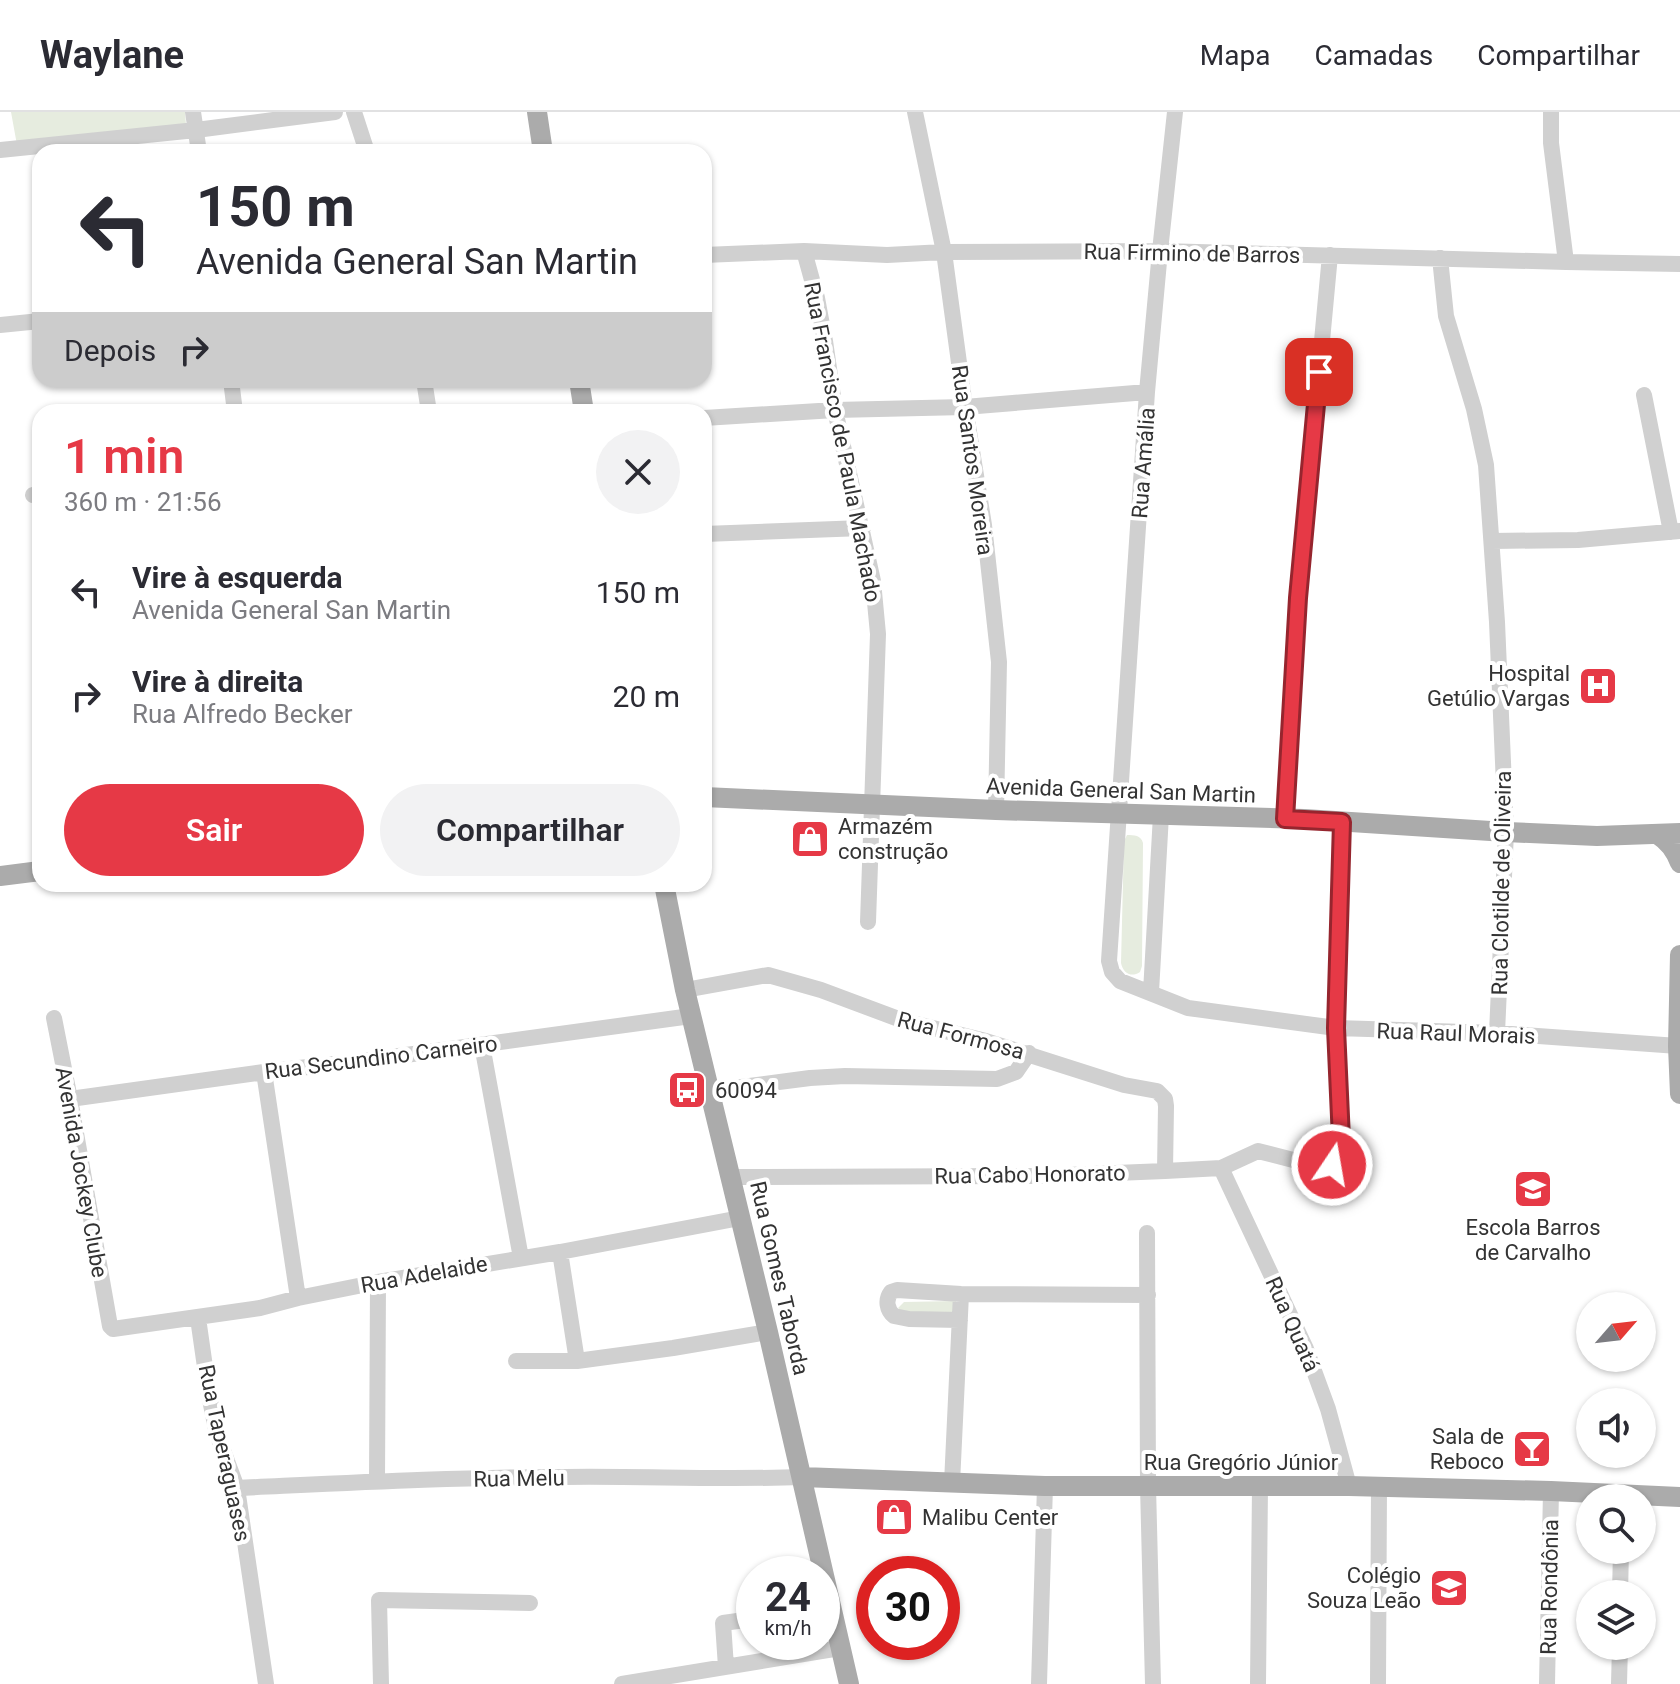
<!DOCTYPE html>
<html lang="pt">
<meta charset="utf-8">
<style>
body{margin:0;font-family:Roboto,sans-serif;background:#f2f2f3;color:#2b2b33;height:100vh;display:flex;flex-direction:column;font-size:30px;white-space:nowrap}
*{box-sizing:border-box;margin:0}
p{font-size:26px;color:#7c7c81}
.icon{flex:none;width:44px;height:44px;fill:none;stroke:currentColor;stroke-width:2;stroke-linecap:round;stroke-linejoin:round}
.map{position:relative;flex:1;overflow:hidden}
.side{position:absolute;left:32px;top:292px;width:680px;height:488px;display:flex;flex-direction:column;background:#fff;border-radius:24px;box-shadow:0 2px 6px #0004}
.side>*{flex:none}
.guide{position:absolute;left:32px;top:32px;width:680px;height:244px;border-radius:24px;box-shadow:0 2px 6px #0004;background:#fff;color:#2b2b33;overflow:hidden}
.needle{width:52px;rotate:62deg}
.tools{position:absolute;left:1576px;top:1180px;display:grid;gap:16px}
.tools a{display:grid;place-items:center;width:80px;height:80px;border-radius:50%;background:#fff;box-shadow:0 2px 6px #0004;font-size:40px}
.speed{position:absolute;left:736px;top:1444px;display:flex;gap:16px;font-size:40px;font-weight:700;text-align:center}
.speed>*{display:grid;place-content:center;width:104px;height:104px;border-radius:50%;background:#fff;box-shadow:0 2px 6px #0004;line-height:1}
.speed small{font-size:20px;font-weight:400}
.speed .limit{border:12px solid #d22;background:#fff;color:#111}
.pin{position:absolute;display:grid;place-items:center;width:68px;height:68px;color:#fff;margin:-34px;border-radius:16px;box-shadow:0 4px 12px #0006}
.me{position:absolute;width:88px;margin:-44px;rotate:12deg;stroke-linejoin:round;filter:drop-shadow(0 0 6px #0008)}
.turn{display:flex;align-items:center;gap:28px;height:168px;padding:0 32px;font-size:36px}
.turn .icon{width:104px;height:104px;stroke-width:2.5}
.turn b{display:block;font-size:56px;line-height:68px}
.then{display:flex;align-items:center;height:76px;padding:0 32px;background:#0003;gap:16px;font-size:30px}
.round{display:grid;place-items:center;flex:none;width:84px;height:84px;border-radius:42px;background:#f2f2f3}
.head{display:flex;align-items:center;justify-content:space-between;height:136px;padding:0 32px}
h1{font-size:48px;font-weight:600;line-height:60px;color:#e63946}
.action{display:flex;gap:16px;margin-top:auto;padding:16px 32px}
.action a{flex:1;height:92px;border-radius:48px;background:#e63946;color:#fff;font-size:32px;font-weight:600;line-height:92px;text-align:center}
.action a+a{background:#f2f2f3;color:#2b2b33}
ul{padding:0;list-style:none}
li{display:flex;align-items:center;gap:24px;height:104px;padding:0 32px}
li div{flex:1}
li b{display:block;font-size:30px}
li em{font-style:normal}
header{display:flex;align-items:center;gap:48px;box-sizing:border-box;height:112px;padding:0 40px;background:#fff;border-bottom:2px solid #e1e1e2}
header strong{font-size:38px}
nav{display:flex;gap:44px;margin-inline-start:auto;font-size:28px}
.map>svg:first-child{display:block}
.green{fill:#e6ecdf}
.lines{fill:none;stroke-linecap:round;stroke-linejoin:round}
.minor{stroke:#d0d0d0;stroke-width:16}
.major{stroke:#ababab;stroke-width:20}
.route-casing{stroke:#96252e;stroke-width:20}
.route{stroke:#e63946;stroke-width:14}
.labels{text-anchor:middle;stroke-width:8;stroke-linejoin:round;paint-order:stroke}
.street-label{font-size:22px;fill:#333;stroke:#fff}
.poi-label{font-size:22px;fill:#333;stroke:#fff;text-anchor:end}
</style>
<header>
<strong>Waylane</strong>
<nav><a>Mapa</a><a>Camadas</a><a>Compartilhar</a></nav>
</header>
<div class="map">
<svg width="1680" height="1572" viewBox="0 0 1680 1572">
<rect width="100%" height="100%" fill="#fff"/>
<path class="green" d="M11,0H185L186,13L17,33Z
M1127,723C1134,723 1141,723 1143,731L1142,854L1140,860C1131,866 1123,861 1121,851L1124,729Z
M956,1189L957,1205L906,1206L898,1196L904,1190Z"/>
<g class="lines">
<path class="minor" d="M193,0L199,40
M354,0L367,40
M915,0L944,140L965,295L984,413L999,550L996,698
M1175,0L1160,139L1147,280L1109,849L1112,860L1120,869L1188,896L1336,916L1497,921L1678,934
M1551,0V31L1566,150
M0,38L196,18L335,0
M804,139L817,186L825,229L835,298L873,469L878,522L868,810
M704,143L804,139L887,143L944,140L1160,139L1566,150L1680,152
M1440,146L1446,204L1474,297L1486,353L1497,510L1506,720L1497,921
M0,213L40,209
M231,268L235,300
M424,268L429,300
M1644,283L1671,420
M704,306L835,298L965,295L1147,280
M33,383L40,382
M704,422L863,416
M1492,429L1578,428L1680,419
M1285,707L1298,486L1330,143
M685,878L768,863L821,878L904,909L986,929L1124,973L1157,979L1165,987L1166,994L1165,1059
M1151,880L1161,703
M54,906L70,987L110,1214L113,1217L260,1196L298,1186L378,1170L560,1140L740,1106
M482,933L521,1146
M264,960L298,1186
M711,979L810,966L845,964L997,967L1016,960L1029,941
M70,987L264,960L369,948L691,904
M1221,1056L1306,1237L1328,1297L1349,1374
M731,1065L1042,1064L1165,1059L1221,1056L1258,1039L1324,1056L1330,1054L1336,1049L1341,1027L1336,916L1342,710
M1147,1121L1148,1374L1153,1572
M560,1140L577,1249
M198,1206L209,1283L217,1322L237,1376L266,1572
M960,1208L909,1207L894,1204C887,1198 885,1188 891,1180L897,1178L961,1182L1148,1183
M516,1249H577L673,1236L768,1220
M377,1369L378,1170
M952,1371L961,1182
M237,1376C346,1371 455,1365 565,1365C644,1364 723,1368 802,1365
M1620,1482L1621,1438
M726,1555L723,1511L752,1507
M381,1572L379,1488L530,1491
M622,1572L840,1536
M1039,1572L1045,1374
M1258,1572L1260,1374
M1378,1572L1379,1374
M1547,1572L1551,1379
M1619,1572L1620,1534"/>
<path class="major" d="M537,0L543,40
M579,268L584,300
M704,685L996,698L1304,707L1506,720L1597,724L1680,721
M1657,722C1669,730 1675,738 1680,751
M0,764L40,759
M664,772L685,878L768,1220L849,1572
M1680,843L1678,934L1680,982
M802,1365L1045,1374H1349L1551,1379L1680,1385"/>
</g>
<g class="lines">
<g class="route-casing">
<path id="route" d="M1319,260L1298,486L1285,707L1342,710L1336,916L1341,1027C1340,1036 1340,1046 1332,1053"/>
</g>
<use href="#route" class="route"/>
</g>
<defs>
<g id="hospital-square" transform="scale(2)"><rect x="-9" y="-9" width="18" height="18" rx="4" fill="#e63946" stroke="#fff"/><path d="M-5-5h3v3.5h4V-5h3V5h-3V1.5h-4V5h-3Z" fill="#fff"/></g>
<g id="shop-square" transform="scale(2)"><rect x="-9" y="-9" width="18" height="18" rx="4" fill="#e63946" stroke="#fff"/><path d="M-5-2.5h2.3a2.7 3.5 0 0 1 5.4 0H5L5.5 6h-11ZM-1.5-2.5h3a1.5 2.3 0 0 0-3 0Z" fill="#fff"/></g>
<g id="bus-square" transform="scale(2)"><rect x="-9" y="-9" width="18" height="18" rx="4" fill="#e63946" stroke="#fff"/><path d="M-5-6H5V4H4V6H2V4H-2V6H-4V4H-5ZM-3.5-4V0h7V-4ZM-3.5 1.2v1.5H-2V1.2ZM2 1.2v1.5H3.5V1.2Z" fill="#fff"/></g>
<g id="school-square" transform="scale(2)"><rect x="-9" y="-9" width="18" height="18" rx="4" fill="#e63946" stroke="#fff"/><path d="M0-5L7-2L0 1L-7-2ZM-4 1L0 2.5L4 1V4Q0 6-4 4Z" fill="#fff"/></g>
<g id="bar-square" transform="scale(2)"><rect x="-9" y="-9" width="18" height="18" rx="4" fill="#e63946" stroke="#fff"/><path d="M-6-5H6L.8 .8V4.5H3.5V6h-7V4.5H-.8V.8Z" fill="#fff"/></g>
</defs>
<g fill-rule="evenodd">
<use href="#hospital-square" x="1598" y="574"/>
<use href="#shop-square" x="810" y="727"/>
<use href="#bus-square" x="687" y="978"/>
<use href="#school-square" x="1533" y="1077"/>
<use href="#bar-square" x="1532" y="1337"/>
<use href="#shop-square" x="894" y="1405"/>
<use href="#school-square" x="1449" y="1476"/>
</g>
<g class="labels">
<g class="street-label">
<text transform="translate(1192 141) rotate(1)" y="8">Rua Firmino de Barros</text>
<text transform="translate(843 330) rotate(79)" y="8">Rua Francisco de Paula Machado</text>
<text transform="translate(973 348) rotate(82)" y="8">Rua Santos Moreira</text>
<text transform="translate(1143 351) rotate(-86)" y="8">Rua Amália</text>
<text transform="translate(1121 678) rotate(2)" y="8">Avenida General San Martin</text>
<text transform="translate(1501 771) rotate(-89)" y="8">Rua Clotilde de Oliveira</text>
<text transform="translate(1456 921) rotate(2)" y="8">Rua Raul Morais</text>
<text transform="translate(961 923) rotate(15)" y="8">Rua Formosa</text>
<text transform="translate(381 945) rotate(-7)" y="8">Rua Secundino Carneiro</text>
<text transform="translate(82 1060) rotate(80)" y="8">Avenida Jockey Clube</text>
<text transform="translate(1030 1062) rotate(-1)" y="8">Rua Cabo Honorato</text>
<text transform="translate(424 1162) rotate(-10)" y="8">Rua Adelaide</text>
<text transform="translate(780 1166) rotate(77)" y="8">Rua Gomes Taborda</text>
<text transform="translate(1293 1212) rotate(66)" y="8">Rua Quatá</text>
<text transform="translate(225 1341) rotate(78)" y="8">Rua Taperaguases</text>
<text x="1241" y="1358">Rua Gregório Júnior</text>
<text transform="translate(519 1366) rotate(-1)" y="8">Rua Melu</text>
<text transform="translate(1549 1475) rotate(-89)" y="8">Rua Rondônia</text>
</g>
<g class="poi-label">
<text x="1570" y="569">Hospital<tspan x="1570" dy="25">Getúlio Vargas</tspan></text>
<text x="838" y="722" text-anchor="start">Armazém<tspan x="838" dy="25">construção</tspan></text>
<text x="715" y="986" text-anchor="start">60094</text>
<text x="1533" y="1123" text-anchor="middle">Escola Barros<tspan x="1533" dy="25">de Carvalho</tspan></text>
<text x="1504" y="1332">Sala de<tspan x="1504" dy="25">Reboco</tspan></text>
<text x="922" y="1413" text-anchor="start">Malibu Center</text>
<text x="1421" y="1471">Colégio<tspan x="1421" dy="25">Souza Leão</tspan></text>
</g>
</g>
</svg>
<div class="tools">
<a><svg class="needle" viewBox="-14 -14 28 28"><path d="M0-13l5 13h-10z" fill="#e53935"/><path d="M0 13l5-13h-10z" fill="#7c7c81"/></svg></a>
<a><svg class="icon" aria-label="sound" viewBox="0 0 24 24"><path d="M4 9h4l5-4v14l-5-4H4zM17 9q2 3 0 6"/></svg></a>
<a><svg class="icon" aria-label="search" viewBox="0 0 24 24"><circle cx="10" cy="10" r="6"/><path d="M15 15l6 6"/></svg></a>
<a><svg class="icon" aria-label="layers" viewBox="0 0 24 24"><path d="M12 4l9 5-9 5-9-5zM3 14l9 5 9-5"/></svg></a>
</div>
<div class="speed"><div>24<small>km/h</small></div><div class="limit">30</div></div>
<div class="pin" style="left:1319px;top:260px;background:#d93025"><svg class="icon" aria-label="arrive" viewBox="0 0 24 24"><path d="M6 21V4h12l-3 4 3 4H6"/></svg></div>
<svg class="me" style="left:1332px;top:1053px" viewBox="-20 -20 40 40"><circle r="17" fill="#e63946" stroke="#fff" stroke-width="3"/><path d="M0-11L8 9 0 5-8 9z" fill="#fff"/></svg>
<div class="guide">
<div class="turn"><svg class="icon" aria-label="left" viewBox="0 0 24 24"><path d="M17 20v-9H6M10 6l-5 5 5 5"/></svg><div><b>150 m</b>Avenida General San Martin</div></div>
<div class="then">Depois<svg class="icon" aria-label="right" viewBox="0 0 24 24"><path d="M7 20v-9h11M14 6l5 5-5 5"/></svg></div>
</div>
<section class="side">
<div class="head"><div><h1>1 min</h1><p>360 m · 21:56</p></div><a class="round"><svg class="icon" aria-label="close" viewBox="0 0 24 24"><path d="M6 6l12 12M18 6L6 18"/></svg></a></div>
<ul>
<li><svg class="icon" aria-label="left" viewBox="0 0 24 24"><path d="M17 20v-9H6M10 6l-5 5 5 5"/></svg><div><b>Vire à esquerda</b><p>Avenida General San Martin</p></div><em>150 m</em></li>
<li><svg class="icon" aria-label="right" viewBox="0 0 24 24"><path d="M7 20v-9h11M14 6l5 5-5 5"/></svg><div><b>Vire à direita</b><p>Rua Alfredo Becker</p></div><em>20 m</em></li>
</ul>
<div class="action"><a>Sair</a><a>Compartilhar</a></div>
</section>
</div>
